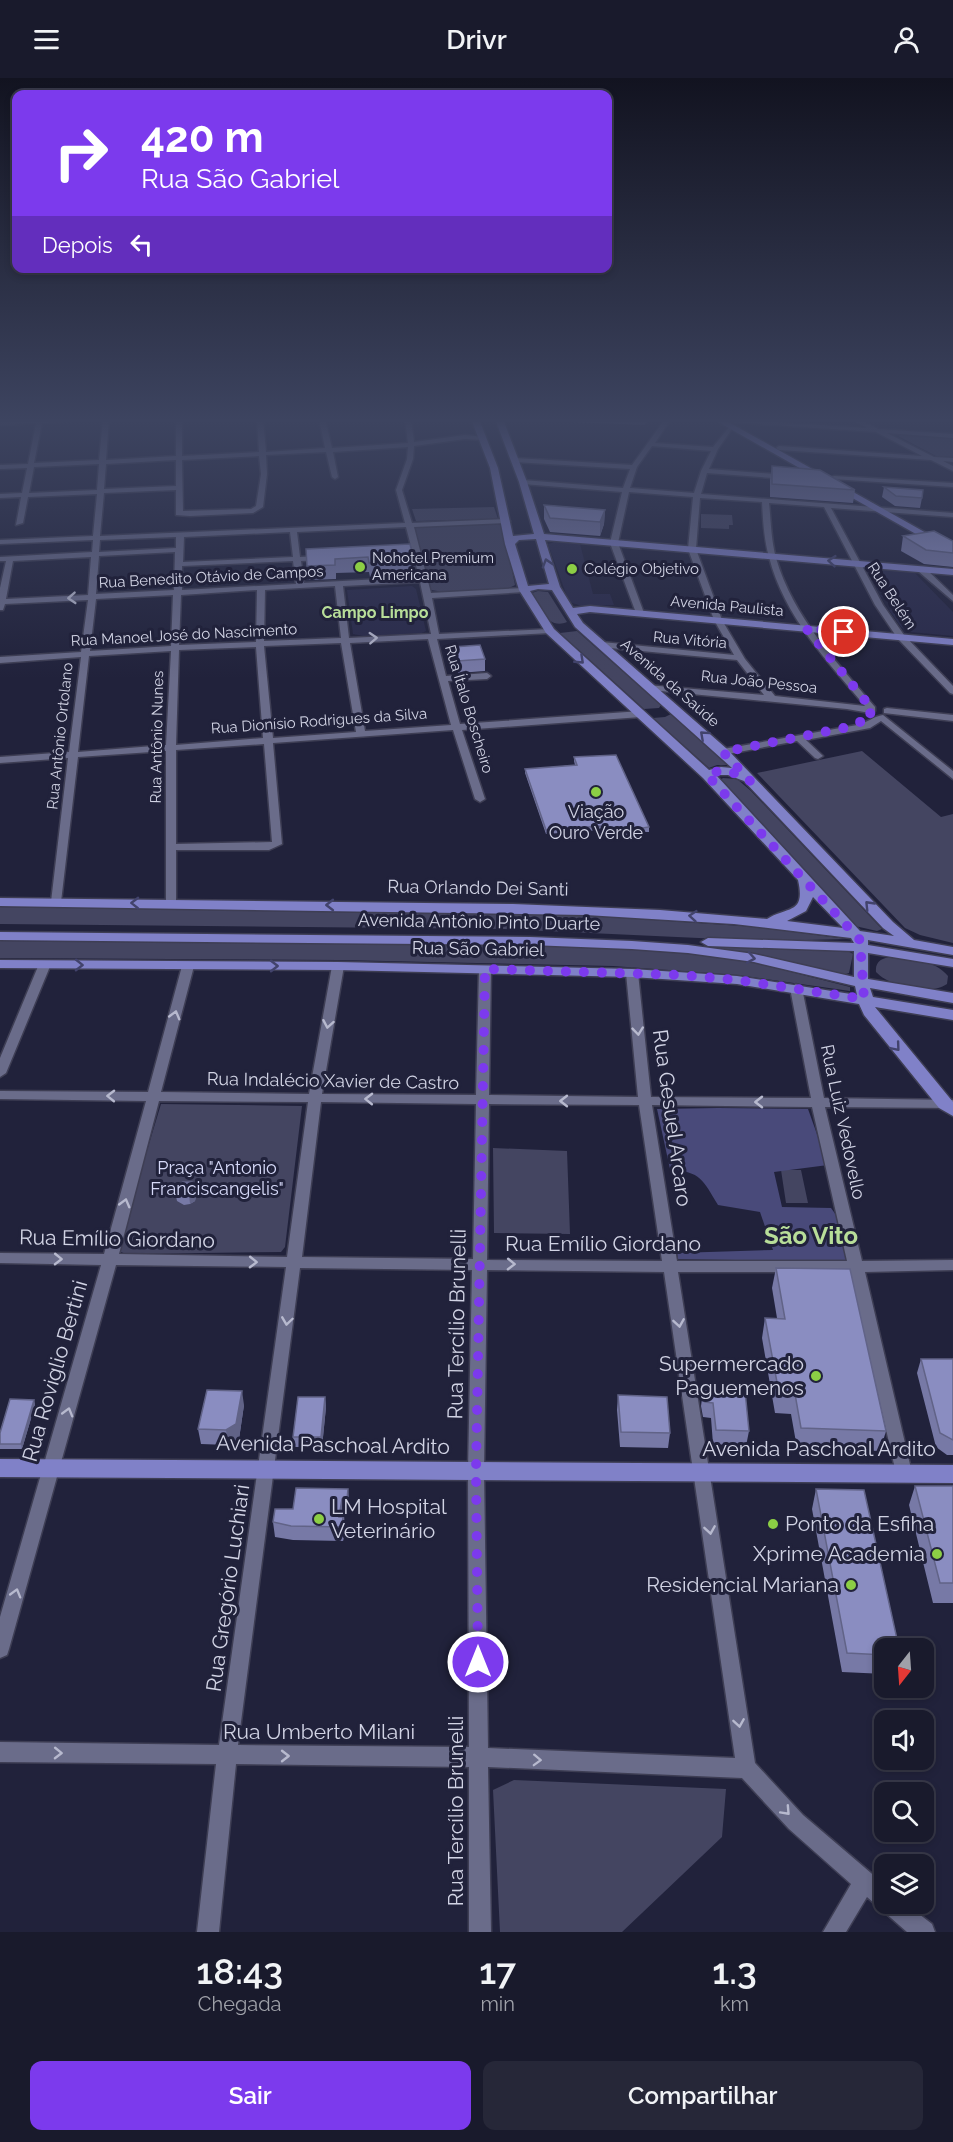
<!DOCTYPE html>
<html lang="pt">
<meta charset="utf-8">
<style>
body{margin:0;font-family:Raleway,sans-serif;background:#262738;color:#f1f3f6;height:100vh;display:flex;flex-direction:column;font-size:22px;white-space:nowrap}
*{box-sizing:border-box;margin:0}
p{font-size:20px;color:#9fa1a9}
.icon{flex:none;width:33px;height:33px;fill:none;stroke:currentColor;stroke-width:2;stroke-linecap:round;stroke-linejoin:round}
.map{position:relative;height:1854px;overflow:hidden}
.details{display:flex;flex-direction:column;background:#191a2c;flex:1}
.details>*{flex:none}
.top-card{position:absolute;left:12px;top:12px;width:600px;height:183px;border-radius:12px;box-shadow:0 3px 9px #0003,0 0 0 2px #373848;background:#7c3aed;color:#fff;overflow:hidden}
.needle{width:39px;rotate:197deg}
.fabs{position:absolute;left:874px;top:1560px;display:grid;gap:12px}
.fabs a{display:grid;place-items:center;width:60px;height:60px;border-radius:12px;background:#191a2c;box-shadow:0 3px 9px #0003,0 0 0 2px #373848;font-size:30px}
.pin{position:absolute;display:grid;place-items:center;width:51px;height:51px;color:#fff;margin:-26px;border:3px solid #fff;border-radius:50%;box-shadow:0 2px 6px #0007}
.me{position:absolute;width:66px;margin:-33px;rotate:0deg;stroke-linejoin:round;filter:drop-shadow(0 0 4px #0008)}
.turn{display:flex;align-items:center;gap:21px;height:126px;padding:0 30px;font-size:27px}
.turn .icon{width:78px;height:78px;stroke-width:2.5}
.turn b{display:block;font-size:42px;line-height:51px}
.then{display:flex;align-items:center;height:57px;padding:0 30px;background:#0003;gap:12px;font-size:22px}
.eta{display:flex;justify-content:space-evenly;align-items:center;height:102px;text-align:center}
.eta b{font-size:36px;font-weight:600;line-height:42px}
.action{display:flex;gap:12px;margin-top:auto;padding:12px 30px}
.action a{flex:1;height:69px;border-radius:12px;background:#7c3aed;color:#fff;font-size:24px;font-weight:600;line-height:69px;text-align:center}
.action a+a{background:#262738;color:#f1f3f6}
header{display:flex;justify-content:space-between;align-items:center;height:78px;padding:0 30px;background:#191a2c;font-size:27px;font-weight:600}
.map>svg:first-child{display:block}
.built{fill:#292a4a}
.green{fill:#444561}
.forest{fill:#494a7a}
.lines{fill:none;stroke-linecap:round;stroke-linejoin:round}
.minor-casing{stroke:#3e3e54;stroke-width:3}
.major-casing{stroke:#3e3e54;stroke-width:3}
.minor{fill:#6a6c8a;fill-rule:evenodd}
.major{fill:#8081c8;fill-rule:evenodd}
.wall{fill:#7779a6}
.shaded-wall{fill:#616387}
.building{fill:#8a8dc1;stroke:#616387;stroke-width:1.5}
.oneway{stroke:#42436c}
.oneway2{stroke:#b7b9ce}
.route{stroke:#7c3aed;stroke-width:10;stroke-dasharray:0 18}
.poi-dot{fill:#8cce45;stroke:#21223b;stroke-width:2}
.labels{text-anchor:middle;stroke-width:6;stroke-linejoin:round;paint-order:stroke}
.far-poi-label{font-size:15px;fill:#d1d3e4;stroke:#21223b;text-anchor:start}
.far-street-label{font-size:15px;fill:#d1d3e4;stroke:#21223b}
.far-neighbourhood-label{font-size:16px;font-weight:bold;fill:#b8de99;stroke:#21223b}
.poi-label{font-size:18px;fill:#d1d3e4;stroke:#21223b}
.street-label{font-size:18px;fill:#d1d3e4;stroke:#21223b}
.park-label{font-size:18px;fill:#d6d9f8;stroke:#21223b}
.near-street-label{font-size:21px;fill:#d1d3e4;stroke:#21223b}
.near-poi-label{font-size:21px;fill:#d1d3e4;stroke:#21223b;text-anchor:end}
.district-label{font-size:24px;font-weight:bold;fill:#b8de99;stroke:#21223b}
</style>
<header><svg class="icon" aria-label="menu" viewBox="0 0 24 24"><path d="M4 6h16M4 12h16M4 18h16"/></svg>Drivr<svg class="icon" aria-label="person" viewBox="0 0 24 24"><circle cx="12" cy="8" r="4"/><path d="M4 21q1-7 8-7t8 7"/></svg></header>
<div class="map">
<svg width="953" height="1854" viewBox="0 0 953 1854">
<rect width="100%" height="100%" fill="#21223b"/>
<path class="built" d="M555,464L580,466L593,516H610L614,527L582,528L569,524L548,466Z
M879,492L914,494L953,534V558L910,554L901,549L889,532H895L884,519L878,518L883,517L869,493Z
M412,508L416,511L426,553L422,555L363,558L353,556L347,512Z"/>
<path class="green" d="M903,356L953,359V379L936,378L898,358Z
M494,429L498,441L416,443L412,431Z
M701,436L732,437L733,447H729V451L701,450Z
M494,444L503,448L515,507L509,510L444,514L431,512L415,450Z
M538,513L548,514L567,544C549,552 537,530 532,515Z
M577,553L661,627L659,630L644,631L560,555Z
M673,635L729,687H717L709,690L653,640L665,639Z
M862,673L941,739L953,736V865L920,857L905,850L757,695Z
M723,700L737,701L751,713L882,851L877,853L855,848L720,702Z
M0,829L536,834L757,849L847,861L766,863L504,851L0,846Z
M0,863L531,866L631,870L688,874L748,883L850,909V913L737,897L613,888L340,882L0,880Z
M722,869L846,872L853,876L849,895L843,897L769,879L722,871Z
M892,879C911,881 935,882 948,898L947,906C930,918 890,909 876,894C875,883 882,880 892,879Z
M161,1026L302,1028L285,1169L281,1174L126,1176L121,1174L118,1169Z
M493,1070L567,1073L570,1156L494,1155Z
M781,1092H801L808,1125H786Z
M514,1702L726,1711L722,1759L622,1854H500L493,1712Z"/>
<path class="forest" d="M718,1030L808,1031L828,1087L774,1094L782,1129L831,1130L836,1137L847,1184L678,1181L677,1175L773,1172L760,1134L718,1127C703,1102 701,1094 670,1091L657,1031Z"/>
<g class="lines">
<g class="minor-casing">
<path id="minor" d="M37,341H97L42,345L34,385L99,382L103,341H109L106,382L176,378V341H182V378L259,374L257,341H263L266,374L325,370L319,341H325L332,370L408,365L405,341H411L414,364L465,357L484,359L485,360L482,362L465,361L414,368L413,381L402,412L412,445L506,441L510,443L506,445L414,449L431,515L524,510L528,512L524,514L432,520L439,556L550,551L554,553L550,555L437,561L446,598L487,595L491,598L487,601L448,603L460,646L641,633L646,636L641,639L462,652L485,721L480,724L475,721L453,652L273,665L282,766L269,772H176V826L171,829L166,826V673L78,679L61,824L56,827L52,826L51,824L68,680L0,685V679L69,674L81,579L0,585V579L81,574L88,522L5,526L3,532H0V510L6,483H0V479L92,474L93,462L0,466V462L93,458L97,416L28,419L23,445L16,447L21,419L0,420V416L22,415L27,390L0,391V387L28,386L36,345L0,347V343ZM408,369L407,381L396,412L405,445L100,458L104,415L176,412V437L190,438L253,435L263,429L267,396L266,377L326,374L332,399L335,401L338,399L333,374ZM259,378L261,396L256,428L251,431L183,433L182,382ZM176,382V408L104,411L106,386ZM99,386L97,412L29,415L34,389ZM406,449L419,499L304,505L301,483L321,482L325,480L321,478L300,479L297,454ZM290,454L293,479L183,484L184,459ZM176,459V470L99,474L100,462ZM175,474L174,512L96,516L99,478ZM91,479L88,517L6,521L13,483ZM293,483L296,506L182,512V488ZM420,504L431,556L349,560L343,508ZM335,508L341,560L264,563L265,512ZM257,512L256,564L179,567L181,517ZM173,517L171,568L90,573L96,521ZM428,561L451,647L365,653L350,565ZM341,565L356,654L273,660L264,568ZM256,569L263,660L176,667L179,572ZM171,573L166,667L78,674L89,578ZM264,666L272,764L176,766V672Z
M665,341H671L655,365L713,369L730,348H734L718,371L709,391L787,397L790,399L787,401L707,395L701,416L953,435V439L831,430L883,527L904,557L953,608V616L950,615L898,561L875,527L824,429L769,425C771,443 771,462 776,480C793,539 836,583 875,629V633L870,635L847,631L650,612L647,611V607L764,617L737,582L599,569V565L602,564L734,577L714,542L688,471L693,419L629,414L618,465L644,535L640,537L636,535L610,465L622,414L523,406L520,404L523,402L623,410L630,391L515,384L512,382L515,380L632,387ZM652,368L711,373L701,393L694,415L630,410L637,389ZM700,420L762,424C763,443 764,461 769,479C784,538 827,583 865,628L775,618L745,581L722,542L696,471Z
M728,341L867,350L851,341H859L878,351L953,356V360L887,355L934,379L953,380V384L943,383L953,388V393L931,382L779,372L776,370L779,368L922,378L876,354L730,344Z
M834,398L953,405V409L832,401V399Z
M918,489H924L953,517V523L918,493Z
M887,630L953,637V643L884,635V631Z
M883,637L953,693V701L881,643L870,650L806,662L823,678L818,681L815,680L797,663L723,677L718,674L723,671C768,663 812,655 857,647C867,645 874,638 883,637Z
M45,883L51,886L6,995L0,999V980L39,886Z
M188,885L194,888L161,1014L309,1016L332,888L338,885L344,888L322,1016L476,1017L479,891L485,888L491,891L489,1017L638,1019L626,895L632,891L638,895L651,1019L811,1020L790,910L796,906L802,910L824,1020L953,1022V1030L825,1029L862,1183L953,1182V1192L865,1194L912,1395L910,1400L904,1402L898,1400L896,1395L850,1194H678L755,1685L803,1737L885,1807V1826H906L932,1846L935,1854H907L867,1819L846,1854H823L851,1806L789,1751L742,1700L488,1689L491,1854H469V1689L236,1686L219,1854H197L216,1686L0,1684V1664L219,1667L286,1189L116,1187L9,1571L7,1577L0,1580V1539L101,1187L0,1185V1175L104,1176L146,1023L0,1021V1013L148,1014L182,888ZM159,1023L308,1024L287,1179L119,1176ZM321,1024L476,1026L473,1181L302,1179ZM489,1026L639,1027L662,1183L487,1182ZM652,1027L812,1029L847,1183H677ZM300,1190L472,1192L468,1393L469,1669L238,1667ZM487,1192L664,1194L735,1680L488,1670L484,1393Z"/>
</g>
<g class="major-casing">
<path id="major" d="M471,341H479L498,390L513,458L534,456L519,404L495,341H503L527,404L544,456L953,491V497L545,462L560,509L573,530L590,528L953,561V567L590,534L577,536L583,545L727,671L893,844L914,862L953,869V877L868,862V867L953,881V889L868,875V901L953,915V925L870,910L873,919L953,932V942L875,929L953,1024V1038L939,1030L864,937L859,926L737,906L632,899L338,892L0,890V882L338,884L632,891L737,898L857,917L855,908L754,884L688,875L632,871L530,867L0,862V854L530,859L632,863L688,867L754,876L854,899V873L708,868L701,864L708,860L854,865L851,860L734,846L586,837L0,828V820L513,826L660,832L767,841C787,828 806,837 798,802L703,700L546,555L519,512L505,466L490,390ZM536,461L549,506L528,508L515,466L519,462ZM538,511L552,512L575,549L732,690L721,689L709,692L554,551L530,513ZM716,697H728L744,703L883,850L894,858L860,853ZM813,819L843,850L787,843L806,833Z
M713,341H723L953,470V477Z
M0,1381L953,1387V1405L0,1399Z"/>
</g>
<use href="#minor" class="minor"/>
<use href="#major" class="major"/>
</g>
<path class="wall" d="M546,341H649L645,347L546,343Z
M772,388L855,412L853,425L770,419V402Z
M884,409L922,420L920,430L895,428L882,419Z
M544,427L605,432L604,446L600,458L550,454L544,441Z
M903,458L953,463V489L924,486L901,473Z
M306,471L414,483L415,497L370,499L369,494L336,495V501L309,502Z
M453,569L485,581V593L458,595L453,581Z
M574,679L649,749V754H643V756H639V759L606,762L602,752L546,756L525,695V691L575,687L574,683Z
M175,1113L196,1118L195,1123L190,1126L184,1127L177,1123Z
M776,1190L886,1353L880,1373L797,1370L791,1336L775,1335L762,1260L765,1240H777L772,1210Z
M921,1281H953V1377H947L936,1369L917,1295Z
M703,1313L749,1353L746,1368L713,1366L711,1340L703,1339L701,1328Z
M618,1317L670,1355L668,1370L620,1369L617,1332Z
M325,1319L326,1329L322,1369H294L293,1359Z
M34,1322L35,1327L22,1371H0V1355Z
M244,1327L239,1361L228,1367L201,1366L198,1351Z
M915,1408H953V1525H933L909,1427Z
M348,1411L349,1426L348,1435L344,1436L345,1454L343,1463L293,1462L275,1459L273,1444Z
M816,1411L885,1570V1596L842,1594L812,1431Z"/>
<path class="shaded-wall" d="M605,432L604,446L600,458V444Z
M195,1108L196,1118L195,1123L190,1126L189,1116Z
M242,1313L244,1327L239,1361L228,1367L226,1352Z
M325,1319L326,1329L322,1369L321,1359Z
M34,1322L35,1327L22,1371L21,1366Z
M348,1411L349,1426L348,1435L347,1421Z
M342,1421L344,1436L342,1449L339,1439Z
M343,1439L345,1454L343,1463L342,1449Z"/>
<path class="building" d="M772,388L820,392L855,412L772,406Z
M884,409L923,412L922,420L896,418Z
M544,427L605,432L600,444L550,440Z
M934,453L953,463V475L926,472L903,458Z
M410,466L414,483L369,485L368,479L335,481V487L307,488L306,471Z
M480,567L485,581L457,583L453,569Z
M616,677L649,749L642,750L643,752H638L639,755L606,757L602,748L546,752L525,691L577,687L574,679Z
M183,1104H192L195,1108L194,1113L189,1116L182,1117L175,1113L177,1107Z
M776,1190L850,1191L886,1353L801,1350L795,1316L779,1315L765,1240L785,1241Z
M921,1281H953V1362L940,1355Z
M207,1312L242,1313L236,1346L226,1352L198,1351Z
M703,1313H745L749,1353L716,1352L713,1325L705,1324Z
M618,1317L667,1319L670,1355L621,1354Z
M298,1319H325L321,1359H293Z
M10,1321L34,1322L21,1366H0V1355Z
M915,1408H953V1505H940Z
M296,1410L348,1411L347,1421H342L339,1439H343L342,1449L291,1448L273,1444L275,1431H293Z
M816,1411L864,1412L899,1570H885V1577L847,1575Z"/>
<defs><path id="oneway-chevron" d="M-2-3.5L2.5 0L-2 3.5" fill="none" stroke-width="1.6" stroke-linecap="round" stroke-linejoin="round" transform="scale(1.5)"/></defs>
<g class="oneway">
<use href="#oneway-chevron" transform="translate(832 483) rotate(-175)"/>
<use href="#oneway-chevron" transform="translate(547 485) rotate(-107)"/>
<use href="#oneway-chevron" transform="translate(580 582) rotate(43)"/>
<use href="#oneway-chevron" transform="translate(704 657) rotate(-138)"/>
<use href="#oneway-chevron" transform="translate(135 825) rotate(-179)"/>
<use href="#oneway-chevron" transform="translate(330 827) rotate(-180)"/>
<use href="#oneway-chevron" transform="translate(869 827) rotate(-134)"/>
<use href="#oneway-chevron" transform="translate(693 838) rotate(-175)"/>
<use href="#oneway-chevron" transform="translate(751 880) rotate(10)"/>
<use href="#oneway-chevron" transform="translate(79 887) rotate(1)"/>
<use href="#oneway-chevron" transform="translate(274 888)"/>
<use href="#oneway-chevron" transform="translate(896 969) rotate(50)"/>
</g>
<g class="oneway2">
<use href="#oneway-chevron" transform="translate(72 520) rotate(176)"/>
<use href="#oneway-chevron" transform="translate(373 560) rotate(-3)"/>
<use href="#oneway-chevron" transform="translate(175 937) rotate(-75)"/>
<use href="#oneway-chevron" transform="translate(328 946) rotate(100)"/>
<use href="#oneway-chevron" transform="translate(638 953) rotate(84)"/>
<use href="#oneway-chevron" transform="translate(111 1018) rotate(-179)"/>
<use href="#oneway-chevron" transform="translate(369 1021) rotate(-179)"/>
<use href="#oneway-chevron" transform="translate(564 1023) rotate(-180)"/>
<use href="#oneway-chevron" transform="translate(759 1024) rotate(-180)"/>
<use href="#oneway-chevron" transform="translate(125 1125) rotate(-75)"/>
<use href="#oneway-chevron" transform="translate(58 1181) rotate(1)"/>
<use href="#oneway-chevron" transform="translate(253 1184) rotate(1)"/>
<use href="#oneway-chevron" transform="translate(511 1186) rotate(1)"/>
<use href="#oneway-chevron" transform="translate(287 1243) rotate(98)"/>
<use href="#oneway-chevron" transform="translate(679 1245) rotate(81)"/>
<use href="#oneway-chevron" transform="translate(68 1334) rotate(-74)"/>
<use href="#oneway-chevron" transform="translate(710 1452) rotate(81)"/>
<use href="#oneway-chevron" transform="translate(16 1515) rotate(-74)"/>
<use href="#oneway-chevron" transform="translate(739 1645) rotate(81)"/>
<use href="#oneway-chevron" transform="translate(58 1675) rotate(1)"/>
<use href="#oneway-chevron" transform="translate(285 1678)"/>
<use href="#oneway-chevron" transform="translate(537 1682) rotate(2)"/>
<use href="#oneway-chevron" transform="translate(786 1733) rotate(47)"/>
</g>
<linearGradient id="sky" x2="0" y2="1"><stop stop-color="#121320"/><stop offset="0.57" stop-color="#3d4460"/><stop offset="1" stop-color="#3d4460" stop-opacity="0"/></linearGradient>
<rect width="953" height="601" fill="url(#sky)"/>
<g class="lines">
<path class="route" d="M478,1584L476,1393L485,891L680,897L737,902L864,921L860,862L707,697C724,689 734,694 750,703L723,674L849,649L873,638L869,634L872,631L806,550L844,554"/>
</g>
<g class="poi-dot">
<circle cx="360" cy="489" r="6"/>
<circle cx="572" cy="491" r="6"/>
<circle cx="596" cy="714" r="6"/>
<circle cx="816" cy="1298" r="6"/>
<circle cx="319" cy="1441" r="6"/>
<circle cx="773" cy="1446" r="6"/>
<circle cx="937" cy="1476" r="6"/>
<circle cx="851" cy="1507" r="6"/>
</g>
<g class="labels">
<g class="far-poi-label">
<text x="372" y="485">Nohotel Premium<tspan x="372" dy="17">Americana</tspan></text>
<text x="584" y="496">Colégio Objetivo</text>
</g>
<g class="far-street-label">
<text transform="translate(211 499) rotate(-3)" y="5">Rua Benedito Otávio de Campos</text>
<text transform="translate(892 518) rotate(57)" y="5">Rua Belém</text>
<text transform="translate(727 528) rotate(5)" y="5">Avenida Paulista</text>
<text transform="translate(184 557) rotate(-3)" y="5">Rua Manoel José do Nascimento</text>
<text transform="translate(690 562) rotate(5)" y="5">Rua Vitória</text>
<text transform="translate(759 604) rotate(6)" y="5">Rua João Pessoa</text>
<text transform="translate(670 605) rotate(41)" y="5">Avenida da Saúde</text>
<text transform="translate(469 631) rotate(73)" y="5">Rua Ítalo Boscheiro</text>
<text transform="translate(319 643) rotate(-4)" y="5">Rua Dionísio Rodrigues da Silva</text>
<text transform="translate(60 658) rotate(-84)" y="5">Rua Antônio Ortolano</text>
<text transform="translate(157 659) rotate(-89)" y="5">Rua Antônio Nunes</text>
</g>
<g class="far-neighbourhood-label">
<text x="375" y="540">Campo Limpo</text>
</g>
<g class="poi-label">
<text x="596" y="740">Viação<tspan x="596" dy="21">Ouro Verde</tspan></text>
</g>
<g class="street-label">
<text transform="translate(478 810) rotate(1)" y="6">Rua Orlando Dei Santi</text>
<text transform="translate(479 844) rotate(1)" y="6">Avenida Antônio Pinto Duarte</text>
<text transform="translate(478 871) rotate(1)" y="6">Rua São Gabriel</text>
<text transform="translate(333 1003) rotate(1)" y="6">Rua Indalécio Xavier de Castro</text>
<text transform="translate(843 1044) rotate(78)" y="6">Rua Luiz Vedovello</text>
</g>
<g class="park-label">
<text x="217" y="1096">Praça "Antonio<tspan x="217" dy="21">Franciscangelis"</tspan></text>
</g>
<g class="near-street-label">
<text transform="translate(672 1040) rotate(82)" y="7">Rua Gesuel Arcaro</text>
<text transform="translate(117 1161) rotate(1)" y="7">Rua Emílio Giordano</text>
<text x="603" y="1173">Rua Emílio Giordano</text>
<text transform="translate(457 1246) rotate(-89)" y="7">Rua Tercílio Brunelli</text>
<text transform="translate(55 1293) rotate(-74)" y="7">Rua Roviglio Bertini</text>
<text transform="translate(333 1367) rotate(1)" y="7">Avenida Paschoal Ardito</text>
<text x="819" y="1378">Avenida Paschoal Ardito</text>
<text transform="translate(228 1510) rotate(-82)" y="7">Rua Gregório Luchiari</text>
<text x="319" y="1661">Rua Umberto Milani</text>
<text transform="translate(456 1733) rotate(-90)" y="7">Rua Tercílio Brunelli</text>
</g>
<g class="near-poi-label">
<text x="804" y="1293">Supermercado<tspan x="804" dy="24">Paguemenos</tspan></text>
<text x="331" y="1436" text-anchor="start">LM Hospital<tspan x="331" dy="24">Veterinário</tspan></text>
<text x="785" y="1453" text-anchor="start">Ponto da Esfiha</text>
<text x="925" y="1483">Xprime Academia</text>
<text x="839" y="1514">Residencial Mariana</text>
</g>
<g class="district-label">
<text x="811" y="1166">São Vito</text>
</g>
</g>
</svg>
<div class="fabs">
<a><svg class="needle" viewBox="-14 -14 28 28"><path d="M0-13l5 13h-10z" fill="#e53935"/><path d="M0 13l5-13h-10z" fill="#9fa1a9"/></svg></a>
<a><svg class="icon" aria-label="sound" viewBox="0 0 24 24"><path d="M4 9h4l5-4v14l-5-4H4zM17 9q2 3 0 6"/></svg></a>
<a><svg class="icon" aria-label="search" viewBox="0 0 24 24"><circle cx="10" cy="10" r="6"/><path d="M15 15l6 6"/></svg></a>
<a><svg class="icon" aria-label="layers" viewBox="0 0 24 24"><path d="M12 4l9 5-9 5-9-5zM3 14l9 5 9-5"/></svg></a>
</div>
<div class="pin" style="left:844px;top:554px;background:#d93025"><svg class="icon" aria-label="arrive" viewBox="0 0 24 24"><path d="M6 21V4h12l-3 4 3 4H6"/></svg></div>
<svg class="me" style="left:478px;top:1584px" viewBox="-20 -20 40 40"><circle r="17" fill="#7c3aed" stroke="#fff" stroke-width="3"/><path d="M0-11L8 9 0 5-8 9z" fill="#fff"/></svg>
<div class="top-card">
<div class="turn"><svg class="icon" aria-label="right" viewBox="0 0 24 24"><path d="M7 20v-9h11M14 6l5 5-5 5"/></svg><div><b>420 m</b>Rua São Gabriel</div></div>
<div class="then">Depois<svg class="icon" aria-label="left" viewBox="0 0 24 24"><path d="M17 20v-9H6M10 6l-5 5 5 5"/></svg></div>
</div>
</div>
<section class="details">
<div class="eta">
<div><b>18:43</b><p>Chegada</p></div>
<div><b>17</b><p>min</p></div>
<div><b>1.3</b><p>km</p></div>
</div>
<div class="action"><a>Sair</a><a>Compartilhar</a></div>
</section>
